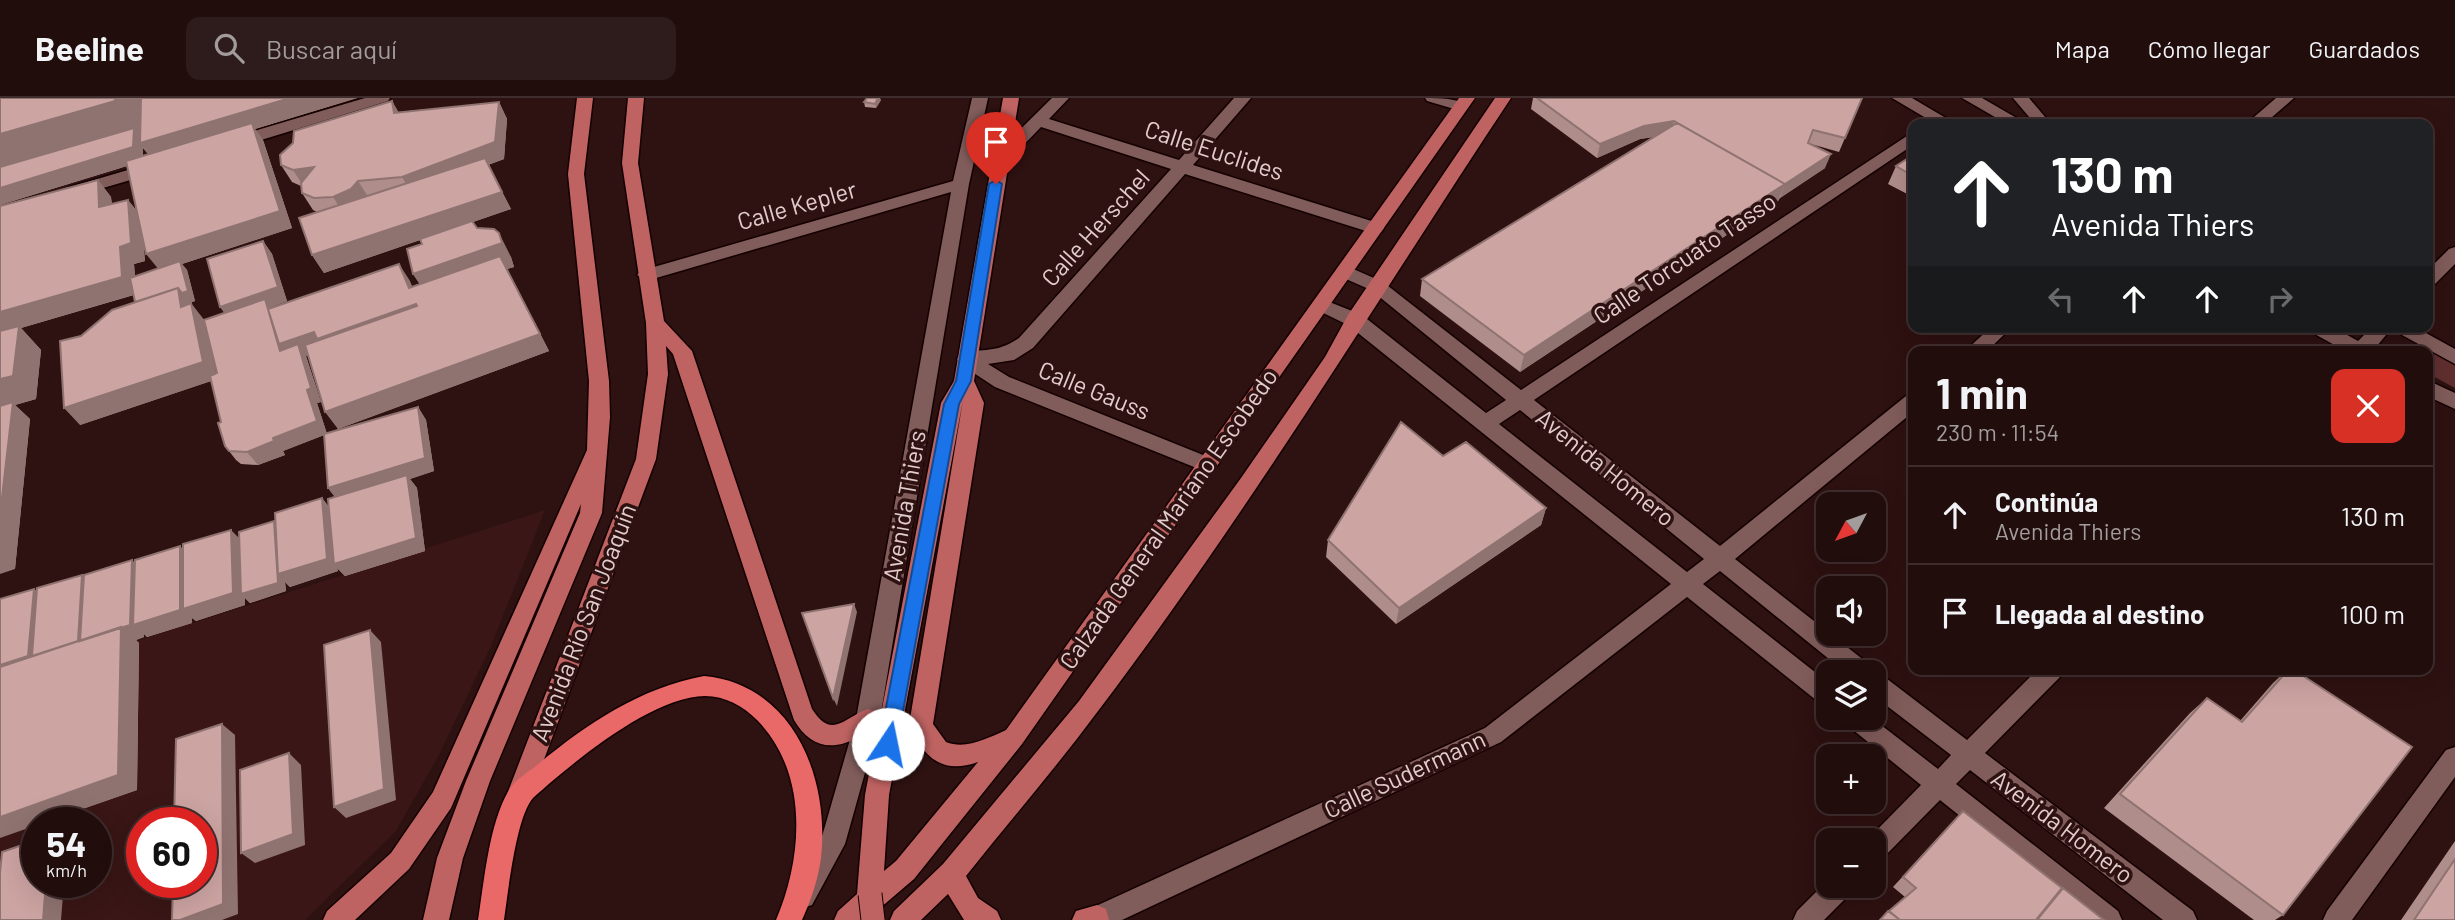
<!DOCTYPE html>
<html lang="es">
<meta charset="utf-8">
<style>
body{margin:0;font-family:Barlow,sans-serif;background:#2e1b1b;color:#f1f3f6;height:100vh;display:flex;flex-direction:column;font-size:26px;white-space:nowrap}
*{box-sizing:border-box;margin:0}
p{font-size:23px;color:#a29c9d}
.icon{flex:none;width:38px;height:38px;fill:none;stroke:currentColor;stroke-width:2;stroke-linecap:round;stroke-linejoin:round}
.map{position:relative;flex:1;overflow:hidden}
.panel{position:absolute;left:1908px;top:248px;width:525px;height:329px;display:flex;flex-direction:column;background:#220d0d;border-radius:14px;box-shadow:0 7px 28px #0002,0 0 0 2px #3f2d2e}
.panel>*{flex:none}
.top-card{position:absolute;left:1908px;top:21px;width:525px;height:214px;border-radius:14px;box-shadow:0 7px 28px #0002,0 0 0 2px #3f2d2e;background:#202124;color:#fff;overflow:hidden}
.needle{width:46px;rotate:229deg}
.controls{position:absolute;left:1816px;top:394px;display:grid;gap:14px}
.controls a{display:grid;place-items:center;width:70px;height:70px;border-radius:14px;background:#220d0d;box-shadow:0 7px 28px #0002,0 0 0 2px #3f2d2e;font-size:35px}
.speed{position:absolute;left:21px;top:709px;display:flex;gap:14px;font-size:35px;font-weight:700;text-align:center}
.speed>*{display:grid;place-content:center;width:91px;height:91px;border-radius:50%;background:#220d0d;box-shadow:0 7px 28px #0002,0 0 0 2px #3f2d2e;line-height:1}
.speed small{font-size:18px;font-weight:400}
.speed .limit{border:10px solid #d22;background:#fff;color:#111}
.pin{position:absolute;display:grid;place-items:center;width:60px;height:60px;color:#fff;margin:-72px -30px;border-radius:50% 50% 50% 0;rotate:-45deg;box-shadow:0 0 7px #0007}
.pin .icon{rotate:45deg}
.me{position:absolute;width:77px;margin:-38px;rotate:11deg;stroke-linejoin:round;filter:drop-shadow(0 0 5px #0008)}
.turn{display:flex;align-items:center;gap:24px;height:147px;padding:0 28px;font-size:32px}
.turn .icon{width:91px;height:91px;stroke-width:2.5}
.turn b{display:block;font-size:49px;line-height:60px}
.lanes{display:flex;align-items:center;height:66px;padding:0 28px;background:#0003;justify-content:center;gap:35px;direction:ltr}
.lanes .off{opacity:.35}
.round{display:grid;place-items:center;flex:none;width:74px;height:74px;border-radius:14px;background:#2e1b1b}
.headline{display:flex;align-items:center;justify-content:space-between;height:119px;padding:0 28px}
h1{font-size:42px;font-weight:700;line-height:52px}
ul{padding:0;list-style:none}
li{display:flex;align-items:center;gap:21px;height:98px;padding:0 28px;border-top:2px solid #3f2d2e}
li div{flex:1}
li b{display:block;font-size:26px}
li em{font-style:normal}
header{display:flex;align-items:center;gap:42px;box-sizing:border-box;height:98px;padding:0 35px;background:#220d0d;border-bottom:2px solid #3f2d2e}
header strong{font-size:33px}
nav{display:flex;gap:38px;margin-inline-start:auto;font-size:24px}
.search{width:490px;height:63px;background:#2e1b1b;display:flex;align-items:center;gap:18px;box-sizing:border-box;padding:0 24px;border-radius:14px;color:#a29c9d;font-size:26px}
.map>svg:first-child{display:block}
.built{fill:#3a1616;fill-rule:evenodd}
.green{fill:#5f2f2e}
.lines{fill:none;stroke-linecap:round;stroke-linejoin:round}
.minor-casing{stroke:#140001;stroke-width:3}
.major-casing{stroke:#140001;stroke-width:3}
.highway-casing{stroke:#140001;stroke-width:3}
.minor{fill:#805c5a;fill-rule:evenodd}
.major{fill:#bf6362;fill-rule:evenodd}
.highway{fill:#e96868;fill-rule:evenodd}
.major-bridge-casing{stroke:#140001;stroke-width:25;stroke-linecap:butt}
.major-bridge{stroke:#bf6362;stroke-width:23}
.wall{fill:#af8d8b;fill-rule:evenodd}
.shaded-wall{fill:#8f7371}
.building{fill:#cca4a2;stroke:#8f7371;stroke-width:2}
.route{fill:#1a73e8;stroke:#114b97;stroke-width:2}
.labels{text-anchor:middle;stroke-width:7;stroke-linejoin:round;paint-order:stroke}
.street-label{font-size:24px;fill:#e2cdcc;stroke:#2e1111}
</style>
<header>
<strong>Beeline</strong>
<div class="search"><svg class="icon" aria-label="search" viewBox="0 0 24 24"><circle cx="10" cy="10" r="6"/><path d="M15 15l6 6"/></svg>Buscar aquí</div>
<nav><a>Mapa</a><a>Cómo llegar</a><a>Guardados</a></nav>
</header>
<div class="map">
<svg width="2455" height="822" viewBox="0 0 2455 822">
<rect width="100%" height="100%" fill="#2e1111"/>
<path class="built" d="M545,412L491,548L439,657L396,733L305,822H0V587ZM37,724H96V784H37ZM142,724H201V784H142Z"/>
<path class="green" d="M2417,250L2430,253L2455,266V290L2427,275V254H2409Z"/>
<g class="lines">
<g class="minor-casing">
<path id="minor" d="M365,0H390L388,3L239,49H227L225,45L227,41Z
M972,0H988L969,86L880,621L845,746L812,807L803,810L794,807L790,798L821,742L856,621L951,94L646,183L637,177L640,173L953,83Z
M1052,0H1069L1049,21L1179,62L1234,0H1251L1193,67L1381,126L1384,130L1381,134H1369L1185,76L1033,250L1014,262L988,266L1009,279L1213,361L1216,366L1213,371L1206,374L1199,371L995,289L960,266L957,261L960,256C985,249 995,256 1019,240L1171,71L1041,29L1006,65H994L992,61L994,57Z
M1425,0C1440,0 1457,0 1469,8L1461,13L1427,3Z
M1892,0H1912L1956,26H1936Z
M1962,0H1982L2027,26H2007Z
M2013,0H2029L2051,26H2035Z
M2276,0H2294L2264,26H2246Z
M1913,34V47L1534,302L1720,448L1906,298L1913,296V314L1735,461L1870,567L1874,574H1845L1720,473L1703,486L1829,585V609L1821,606L1687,499L1501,644L1122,822H1081L1085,813L1485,630L1671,486L1348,227L1315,211L1313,207L1315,203L1322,201L1362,217L1486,315L1506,302L1371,192L1339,178L1336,174L1339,170H1351L1383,184L1521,292ZM1520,312L1704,461L1687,474L1499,326Z
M155,64L161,65L163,69L161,73L76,98L67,93L70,89Z
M2455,149V166L2433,188L2427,190V173L2449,151Z
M1991,229H2012L1986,254H1964Z
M2309,229H2333L2358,243L2372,229H2415L2455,251V266L2391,231L2372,254H2347L2311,234Z
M2427,282L2455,295V311L2427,298Z
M2037,572H2063L2060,579L1985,655L2193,813L2197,822H2163L1970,672L1956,686L2118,813L2122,822H2089L1940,702L1883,760L1874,764V742H1867L1921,687L1847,627L1843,620H1872L1938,671L1951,657L1874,598V574L1882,577L1967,642Z
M2455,649V679L2352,822H2323L2327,813L2446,652Z
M1829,781V788H1853L1849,797L1824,822H1793L1797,813Z"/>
</g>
<g class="major-casing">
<path id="major" d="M577,0H593L584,76L609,283L610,319L602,415L490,683L463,760L449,822H423L437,760L466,683L580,415L581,406L451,710L409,771L355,822H323L327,813L391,755L433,694L587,352L589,283L568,76Z
M628,0H644L638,65L664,223L692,253L812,611C832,642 843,620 868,611L876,614L880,621L941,305L954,283L1003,0H1019L974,283L984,305L933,626L946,644C966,652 988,640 1006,632L1459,0H1475L1022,646L914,781L866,822H834L838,813L857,796L865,697L879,622C875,631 867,635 859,639C831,654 810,649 794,622L673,256L666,248L668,276L656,361L530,699L527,707L518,710L509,707L506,699L636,361L648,276L646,225L622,65ZM963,302L909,627C924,659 941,677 978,664L896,763L884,773L889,697Z
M1495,0H1511C1374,207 1245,420 1095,617C1054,672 1009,724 966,778L978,800L997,813L1001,822H964L948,796L921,822H890L894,813L943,766L1079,603L1241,380L1325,259L1348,217Z
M1097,807L1106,811L1109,822H1072L1076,813Z"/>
</g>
<g class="highway-casing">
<path id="highway" d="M704,578C793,586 830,680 821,760C818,782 811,802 802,822H776C803,759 809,675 757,622C743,608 725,598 705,598C651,599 572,665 533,700C516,719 508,795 504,822H478C484,784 489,725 509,692C515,682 527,675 536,668C586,626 640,590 704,578Z"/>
</g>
<use href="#minor" class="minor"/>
<use href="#major" class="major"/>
<use href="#highway" class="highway"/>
<g class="major-bridge-casing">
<path id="major-bridge" d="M870,796L873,822"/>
</g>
<use href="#major-bridge" class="major-bridge"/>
</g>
<path class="wall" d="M0,0H357L255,31L263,42L292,130L182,166L187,172L195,203L189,205L204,222L224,215L263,143L272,156L287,203L271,209L272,210L399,166L412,189L420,186L413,176L422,146L420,142L324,175L312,157L317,114L313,112L302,95L301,88L292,84L281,67L392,3L398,14L499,4L507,21L504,61L488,67L511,111L473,124L477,130L511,159L514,169L507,171L549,253L338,331L309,258H306L321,304L317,305L327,336L418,309L426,322L434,373L410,381L417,390L425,453L345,478L337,470L338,473L290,489L285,484L286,493L250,505L245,500V507L196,523L192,520V525L147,539L144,536V539L136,542L139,545L137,692L45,724H37L34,491L37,493L82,477L84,478L135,464L180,448L183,452L239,440L322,400L329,409L335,399L328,390L324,337L283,353L285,357L258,367L241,366L236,362L225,348L221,324L211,283L80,327L81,238L135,204L134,197L21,230L41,252L36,301L15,307L30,321L15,471L0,108L98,82L111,99L112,106L128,102L137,113L127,68L0,107ZM143,50L148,56L143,58ZM143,142L158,170L135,178L134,166L145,163ZM209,245L217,275H216Z
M1533,0H1862L1839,54L1811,46L1825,70L1780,100L1778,103L1520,274L1420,198L1422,181L1654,39L1640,41L1597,60L1531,11Z
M881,2L876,10L865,9L864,4Z
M1913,57V99L1888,86L1896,68Z
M1443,358L1546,410L1541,427L1396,526L1326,459L1328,442Z
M2287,572H2294L2283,817L2275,822H2254L2104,710L2190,615L2207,600L2240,623L2273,585Z
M1963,713L2062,790L1905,799L1893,789Z
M2455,743V822H2401Z"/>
<path class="shaded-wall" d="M115,0H357L255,31L263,42L292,130L182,166L187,172L195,203L189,205L191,207L181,209L160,173L146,156L153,62L143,50V63L0,107V36Z
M878,0H880L881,2L876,10L875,6Z
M392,3L402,20L394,15Z
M499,4L507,21L504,61L488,67L511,111L324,175L312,157L412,96L402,79Z
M1674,23L1670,36L1640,41L1597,60L1600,46L1644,28Z
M1831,56L1825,70L1780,100L1785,86Z
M314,69L304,89L293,72Z
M98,82L111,99L113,127L99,109Z
M358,83L369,100L344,116L333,99Z
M1785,86L1778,103L1520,274L1524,257Z
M128,102L141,119L145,163L134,166L136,196L21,230L41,252L36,301L15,307L30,321L15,471L0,476V214L120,149Z
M499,135L511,159L514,169L507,171L549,253L338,331L325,314L428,199L413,176Z
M263,143L272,156L287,203L271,209L275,214L314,234L416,206L427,223L324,252L306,258L321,304L317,305L327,336L283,353L285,357L258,367L247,354L273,340L280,253L230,223L220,209Z
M399,166L410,183L420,207L409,190Z
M191,205L205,223L217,281L80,327L64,310Z
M418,309L426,322L434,373L410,381L417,390L425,453L345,478L337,470L338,473L290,489L285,484L286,493L250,505L245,500V507L196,523L192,520V525L147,539L144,536V539L136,542L139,545L137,692L45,724H37V727L0,740V567L34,491L49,503L82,477L96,489L132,462L145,474L180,448L192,461L231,432L243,444L274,423L322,400L332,413L338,403L328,390Z
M1546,410L1541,427L1396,526L1399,510Z
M854,506L857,514L837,608L833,600Z
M370,532L381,544L396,702L346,720L334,709Z
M222,626L235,637L238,816L222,822H180Z
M289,655L301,667L305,747L255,765L241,755Z
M46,784H64L61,822H43Z"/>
<path class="building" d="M0,0H115V3L0,36Z
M141,0H290L140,45Z
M867,0H878L875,6L864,4Z
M1537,0H1862L1845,40L1813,32L1808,45L1831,56L1785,86L1674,23L1644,28L1600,46Z
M392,3L394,15L499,4L495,44L402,79L358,83L351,91L333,99L314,100L302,95L301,85L314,69L293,72L281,67L280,57L293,45L294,33Z
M252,25L280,113L146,156L126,63Z
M1677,25L1785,86L1524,257L1422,181Z
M134,30L133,49L0,90V69Z
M1913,57V78L1896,68Z
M485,60L502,94L312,157L299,120Z
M98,82L99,109L128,102L131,145L120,149L122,179L0,214V108Z
M472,123L477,130L494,131L499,135L502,145L413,176L407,151L422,146L420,141Z
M263,143L278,189L220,209L207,161Z
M500,158L540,236L325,314L305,247L417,208L416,206L317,241L314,234L279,246L268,211L399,166L409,190Z
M180,163L188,193L182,195L178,190L135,204L130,180Z
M178,190L181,209L191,205L203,264L64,310L60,243L81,238L112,212Z
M265,201L280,253L298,246L311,290L307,292L317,323L273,340L274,343L247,354L229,353L225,348L218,325L221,324L210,278L217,275L204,222Z
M19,228L13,278L0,281V233Z
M13,304L0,417V308Z
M418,309L425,360L328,390L324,336Z
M1401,324L1443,358L1466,344L1546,410L1399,510L1328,442Z
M407,377L416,440L334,466L328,401Z
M322,400L327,461L278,476L275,415Z
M274,423L278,485L241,496L239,434Z
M231,432L233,495L183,511V446Z
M180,448V512L133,527L135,462Z
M132,462L130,527L80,543L84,477Z
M82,477L78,543L32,558L37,490Z
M34,491L28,558L0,567V501Z
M854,506L833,600L802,515Z
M121,529L118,677L0,719V569Z
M370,532L384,691L334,709L324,547Z
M2288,572H2294L2412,649L2283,817L2120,696L2207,600L2242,624Z
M222,626L223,806L180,822H172L173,784H201V724H174L176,641Z
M289,655L293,736L241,755L240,672Z
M1963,713L2062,790L2036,822H1900L1889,813L1916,790L1903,779Z
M37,742V784H46L43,822H0V775L2,754Z
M2455,761V822H2414Z
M2063,790L2104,822H2037Z
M1888,813L1900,822H1880Z"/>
<path class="route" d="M996,82L1002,86L971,283L959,306L897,646L894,652L888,654L881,652L879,646L944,306L956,283L989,86Z"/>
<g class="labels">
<g class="street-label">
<text transform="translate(1214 53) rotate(18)" y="8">Calle Euclides</text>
<text transform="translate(797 108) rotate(-16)" y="8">Calle Kepler</text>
<text transform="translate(1096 130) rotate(-48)" y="8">Calle Herschel</text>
<text transform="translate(1685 161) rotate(-34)" y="8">Calle Torcuato Tasso</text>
<text transform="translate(1094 293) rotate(22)" y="8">Calle Gauss</text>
<text transform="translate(1605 370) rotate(39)" y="8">Avenida Homero</text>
<text transform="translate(905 408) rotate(-80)" y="8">Avenida Thiers</text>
<text transform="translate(1169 421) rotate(-55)" y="8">Calzada General Mariano Escobedo</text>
<text transform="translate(584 525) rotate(-69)" y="8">Avenida Río San Joaquín</text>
<text transform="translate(1405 677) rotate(-25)" y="8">Calle Sudermann</text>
<text transform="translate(2062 729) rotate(37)" y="8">Avenida Homero</text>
</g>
</g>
</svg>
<div class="controls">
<a><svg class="needle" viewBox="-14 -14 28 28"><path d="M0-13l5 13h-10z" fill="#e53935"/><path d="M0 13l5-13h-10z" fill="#a29c9d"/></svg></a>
<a><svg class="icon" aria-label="sound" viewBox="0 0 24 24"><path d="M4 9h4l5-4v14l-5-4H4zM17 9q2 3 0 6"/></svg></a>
<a><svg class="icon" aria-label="layers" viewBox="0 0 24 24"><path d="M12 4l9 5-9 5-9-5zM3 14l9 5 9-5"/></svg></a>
<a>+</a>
<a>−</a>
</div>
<div class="speed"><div>54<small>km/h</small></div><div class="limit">60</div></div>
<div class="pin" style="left:996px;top:86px;background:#d93025"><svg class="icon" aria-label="arrive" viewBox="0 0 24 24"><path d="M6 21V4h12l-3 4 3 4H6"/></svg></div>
<svg class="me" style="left:888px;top:646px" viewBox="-20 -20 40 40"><circle r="19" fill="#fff"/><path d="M0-13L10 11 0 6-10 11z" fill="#1a73e8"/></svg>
<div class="top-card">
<div class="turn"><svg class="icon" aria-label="ahead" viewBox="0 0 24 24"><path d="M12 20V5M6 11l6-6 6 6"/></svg><div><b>130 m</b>Avenida Thiers</div></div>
<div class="lanes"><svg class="icon off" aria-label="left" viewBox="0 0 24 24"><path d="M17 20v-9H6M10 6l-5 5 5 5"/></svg><svg class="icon" aria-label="ahead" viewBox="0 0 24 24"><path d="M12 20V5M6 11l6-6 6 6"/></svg><svg class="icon" aria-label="ahead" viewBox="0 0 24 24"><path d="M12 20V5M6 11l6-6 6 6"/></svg><svg class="icon off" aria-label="right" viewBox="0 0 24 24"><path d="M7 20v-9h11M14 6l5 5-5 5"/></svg></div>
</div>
<section class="panel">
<div class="headline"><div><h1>1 min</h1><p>230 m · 11:54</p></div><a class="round" style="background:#d93025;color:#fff"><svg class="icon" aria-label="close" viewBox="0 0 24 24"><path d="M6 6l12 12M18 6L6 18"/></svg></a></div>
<ul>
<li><svg class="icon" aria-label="ahead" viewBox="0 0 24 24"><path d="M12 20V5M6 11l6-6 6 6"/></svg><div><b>Continúa</b><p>Avenida Thiers</p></div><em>130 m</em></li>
<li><svg class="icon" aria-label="arrive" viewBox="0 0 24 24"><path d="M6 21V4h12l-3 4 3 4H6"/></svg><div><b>Llegada al destino</b></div><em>100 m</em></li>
</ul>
</section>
</div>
